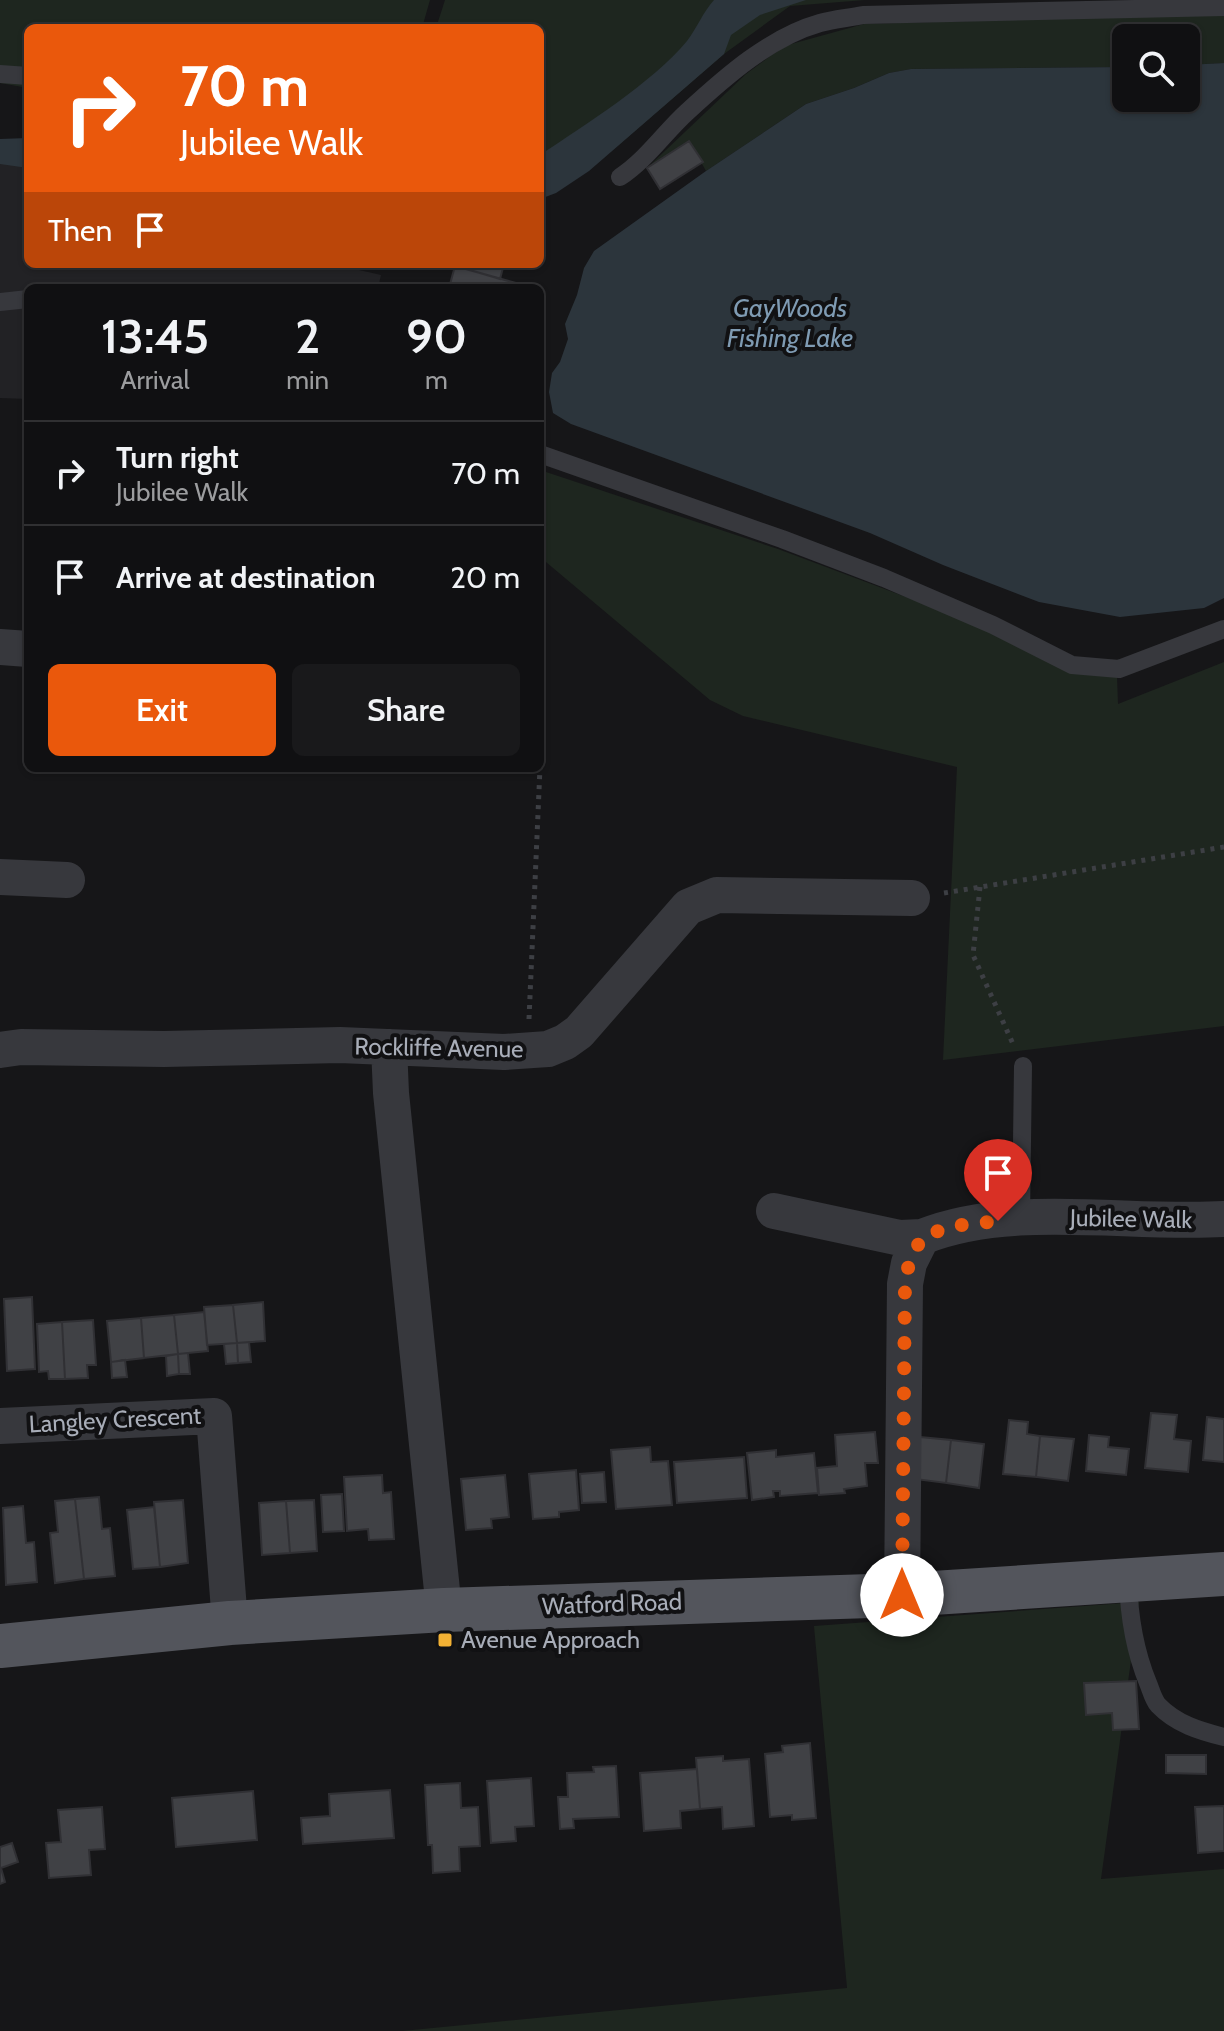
<!DOCTYPE html>
<style>
body{margin:0;font-family:Cabin,sans-serif;background:#19191b;color:#f1f3f6;height:100vh;display:flex;flex-direction:column;font-size:30px;white-space:nowrap}
*{box-sizing:border-box;margin:0}
p{font-size:26px;color:#9c9d9f}
.icon{flex:none;width:44px;height:44px;fill:none;stroke:currentColor;stroke-width:2;stroke-linecap:round;stroke-linejoin:round}
.map{position:relative;flex:1;overflow:hidden}
.side{position:absolute;left:24px;top:284px;width:520px;height:488px;display:flex;flex-direction:column;background:#101012;border-radius:12px;box-shadow:0 2px 6px #0004,0 0 0 2px #303032}
.side>*{flex:none}
.guide{position:absolute;left:24px;top:24px;width:520px;height:244px;border-radius:12px;box-shadow:0 2px 6px #0004,0 0 0 2px #303032;background:#ea580c;color:#fff;overflow:hidden}
.tools{position:absolute;left:1112px;top:24px;display:grid;gap:16px}
.tools a{display:grid;place-items:center;width:88px;height:88px;border-radius:12px;background:#101012;box-shadow:0 2px 6px #0004,0 0 0 2px #303032;font-size:40px}
.pin{position:absolute;display:grid;place-items:center;width:68px;height:68px;color:#fff;margin:-82px -34px;border-radius:50% 50% 50% 0;rotate:-45deg;box-shadow:0 0 8px #0007}
.pin .icon{rotate:45deg}
.me{position:absolute;width:88px;margin:-44px;rotate:0deg;stroke-linejoin:round;filter:drop-shadow(0 0 6px #0008)}
.turn{display:flex;align-items:center;gap:28px;height:168px;padding:0 24px;font-size:36px}
.turn .icon{width:104px;height:104px;stroke-width:2.5}
.turn b{display:block;font-size:56px;line-height:68px}
.then{display:flex;align-items:center;height:76px;padding:0 24px;background:#0003;gap:16px;font-size:30px}
.eta{display:flex;justify-content:space-evenly;align-items:center;height:136px;text-align:center}
.eta b{font-size:48px;font-weight:600;line-height:56px}
.action{display:flex;gap:16px;margin-top:auto;padding:16px 24px}
.action a{flex:1;height:92px;border-radius:12px;background:#ea580c;color:#fff;font-size:32px;font-weight:600;line-height:92px;text-align:center}
.action a+a{background:#19191b;color:#f1f3f6}
ul{padding:0;list-style:none}
li{display:flex;align-items:center;gap:24px;height:104px;padding:0 24px;border-top:2px solid #303032}
li div{flex:1}
li b{display:block;font-size:30px}
li em{font-style:normal}
.map>svg:first-child{display:block}
.built{fill:#222225}
.green{fill:#1e261f}
.water{fill:#2c353c}
.building{fill:#404145;stroke:#303034;stroke-width:2}
.lines{fill:none;stroke-linecap:round;stroke-linejoin:round}
.path{stroke:#3d3f44;stroke-width:5;stroke-dasharray:4 6;stroke-linecap:butt}
.lane{stroke:#37383d;stroke-width:18}
.street{stroke:#37383d;stroke-width:36}
.primary{stroke:#53555c;stroke-width:44}
.route{stroke:#ea580c;stroke-width:14;stroke-dasharray:0 25.2}
.poi-dot{fill:#f2b134;stroke:#111113;stroke-width:3}
.labels{text-anchor:middle;stroke-width:8;stroke-linejoin:round;paint-order:stroke}
.street-label{font-size:24px;fill:#a8adb8;stroke:#111113}
.poi-label{font-size:24px;fill:#a8adb8;stroke:#111113;text-anchor:start}
.water-label{font-size:26px;font-style:italic;fill:#7f9bb3;stroke:#111113}
</style>
<div class="map">
<svg width="1224" height="2031" viewBox="0 0 1224 2031">
<rect width="100%" height="100%" fill="#161618"/>
<path class="built" d="M0,154L28,156V264H333L381,275L378,288H28V399L0,398Z"/>
<path class="green" d="M0,0H430L422,28H28V88L0,83Z
M445,0H865L790,6L724,54L614,149L540,178V28H436Z
M1224,14V63L1186,65V38H1126V67L911,69L889,73L854,88L806,104L706,171L689,141L647,168L746,74L784,46L864,24Z
M540,470L778,549L1117,676L1118,704L1224,662V1026L943,1060L957,767L743,716L710,700L540,557Z
M1139,1602L1101,1879L1224,1869V2031H402L847,1988L814,1626Z"/>
<path class="water" d="M714,0H806L760,15L731,35L724,54L589,171L556,193L540,199V155C585,125 653,82 687,41C697,28 703,12 714,0Z
M1224,63V598L1204,608L1120,617L1039,602L943,565L870,533L571,424L553,413L549,392L552,373L560,362L568,339L565,324L577,295L584,268L594,251L706,171L806,104L854,88L889,73L911,69L1126,67V98H1186V65Z
M28,138V168L0,164V139Z"/>
<path class="building" d="M689,141L703,162L660,189L647,168Z
M472,264H504L500,279L470,270Z
M455,266L523,285L522,288H449Z
M32,1297L35,1369L7,1371L4,1299Z
M263,1302L265,1341L237,1343L233,1305Z
M233,1305L237,1343L207,1345L204,1307Z
M204,1312L208,1351L178,1354L174,1315Z
M174,1315L178,1354L144,1358L141,1318Z
M141,1318L144,1358L111,1362L107,1321Z
M93,1320L96,1365H87L88,1378L65,1379L62,1322Z
M62,1322L65,1379H49L48,1371L39,1372L37,1324Z
M249,1342L251,1362L238,1363L237,1343Z
M237,1343L238,1363L226,1364L224,1344Z
M188,1353L190,1374H179L178,1354Z
M178,1354L179,1374L167,1376L166,1356Z
M125,1360L127,1377L112,1378L111,1362Z
M1151,1413L1177,1415L1174,1439L1191,1441L1188,1472L1145,1468Z
M1207,1417L1224,1419V1462L1203,1460Z
M1009,1420L1028,1422L1027,1434L1040,1436L1036,1477L1003,1474Z
M875,1432L878,1463H865L867,1486L844,1489L845,1493L819,1495L817,1468L837,1466L835,1435Z
M1089,1435L1109,1437L1108,1447L1129,1449L1126,1475L1086,1471Z
M1040,1436L1074,1439L1068,1481L1036,1477Z
M920,1437L951,1440L946,1483L915,1479Z
M951,1440L984,1444L979,1488L946,1483Z
M650,1447L651,1462L668,1461L672,1505L616,1509L611,1450Z
M776,1450V1457L814,1453L818,1493L780,1496V1491H773L774,1497L752,1500L747,1453Z
M744,1457L747,1498L677,1503L674,1462Z
M576,1470L579,1510L559,1512V1517L533,1519L529,1474Z
M604,1472L606,1502L582,1503L580,1474Z
M382,1475L383,1493L391,1492L394,1539L369,1540L368,1529L347,1531L344,1477Z
M505,1475L509,1517L491,1519L492,1528L466,1530L461,1479Z
M342,1494L344,1531L323,1532L321,1495Z
M99,1497L102,1529L110,1528L115,1576L84,1579L75,1499Z
M75,1499L84,1579L55,1583L50,1533L58,1532L55,1501Z
M183,1500L188,1563L160,1567L154,1502Z
M314,1500L317,1551L290,1553L286,1501Z
M286,1501L290,1553L262,1555L259,1503Z
M23,1506L26,1543L34,1542L37,1582L6,1585L3,1508Z
M154,1507L160,1567L133,1569L127,1510Z
M1136,1681L1139,1729L1113,1730L1112,1713L1086,1715L1084,1683Z
M810,1743L816,1818L792,1820V1815L770,1817L765,1754L783,1752L782,1746Z
M1166,1755H1206V1774L1166,1773Z
M723,1756V1761L749,1759L754,1826L723,1829L722,1807L700,1809L696,1758Z
M616,1766L619,1817L573,1819L574,1828L560,1829L558,1797H568L567,1773L594,1772L593,1767Z
M697,1769L700,1809L680,1811L681,1828L644,1831L640,1773Z
M531,1778L534,1826L515,1827L516,1841L491,1843L487,1781Z
M460,1783L461,1808L478,1807L480,1846L459,1847L460,1871L433,1873L432,1845H428L425,1785Z
M390,1790L394,1838L303,1844L301,1818L330,1816L329,1794Z
M253,1791L257,1840L176,1847L172,1798Z
M1224,1806V1851L1198,1853L1195,1807Z
M102,1807L105,1849L89,1850L91,1875L49,1878L46,1843L61,1842L58,1810Z
M12,1843L18,1862L1,1868L5,1882L0,1884V1847Z"/>
<g class="lines">
<path class="path" d="M540,706H543L540,766
M980,887L973,955L1013,1044
M944,893L1224,847
M529,1019L540,768"/>
<path class="lane" d="M0,74L28,76
M620,177C646,160 664,133 687,112C725,77 770,37 820,23C834,19 849,18 863,15L1224,7
M0,302L28,299
M540,454L782,539L884,578L993,625L1072,665L1119,669L1224,629
M1021,1218L1023,1066
M1128,1580C1129,1616 1134,1649 1148,1683C1151,1690 1153,1699 1158,1705C1176,1724 1200,1731 1224,1737"/>
<path class="street" d="M0,647L28,649
M0,877L67,880
M389,1047L391,1093L444,1610
M0,1050L21,1047L164,1049L340,1045L504,1052L548,1049L565,1042L579,1032L688,907L717,895L912,898
M774,1211L900,1238L922,1237
M0,1426L214,1416L230,1623
M902,1595L905,1284L909,1263L922,1237C1011,1201 1129,1225 1224,1219"/>
<path class="primary" d="M0,1646L230,1623L444,1610L902,1595L1224,1574"/>
</g>
<g class="lines">
<path class="route" d="M902,1595L905,1284L909,1263L922,1237L952,1226L998,1221"/>
</g>
<rect class="poi-dot" x="437" y="1632" width="16" height="16" rx="4"/>
<g class="labels">
<g class="street-label">
<text transform="translate(439 1048) rotate(1)" y="8">Rockliffe Avenue</text>
<text transform="translate(1131 1219) rotate(1)" y="8">Jubilee Walk</text>
<text transform="translate(115 1420) rotate(-3)" y="8">Langley Crescent</text>
<text transform="translate(612 1604) rotate(-2)" y="8">Watford Road</text>
</g>
<g class="poi-label">
<text x="461" y="1648">Avenue Approach</text>
</g>
<g class="water-label">
<text x="790" y="317">GayWoods<tspan x="790" dy="30">Fishing Lake</tspan></text>
</g>
</g>
</svg>
<div class="tools">
<a><svg class="icon" aria-label="search" viewBox="0 0 24 24"><circle cx="10" cy="10" r="6"/><path d="M15 15l6 6"/></svg></a>
</div>
<div class="pin" style="left:998px;top:1221px;background:#d93025"><svg class="icon" aria-label="arrive" viewBox="0 0 24 24"><path d="M6 21V4h12l-3 4 3 4H6"/></svg></div>
<svg class="me" style="left:902px;top:1595px" viewBox="-20 -20 40 40"><circle r="19" fill="#fff"/><path d="M0-13L10 11 0 6-10 11z" fill="#ea580c"/></svg>
<div class="guide">
<div class="turn"><svg class="icon" aria-label="right" viewBox="0 0 24 24"><path d="M7 20v-9h11M14 6l5 5-5 5"/></svg><div><b>70 m</b>Jubilee Walk</div></div>
<div class="then">Then<svg class="icon" aria-label="arrive" viewBox="0 0 24 24"><path d="M6 21V4h12l-3 4 3 4H6"/></svg></div>
</div>
<section class="side">
<div class="eta">
<div><b>13:45</b><p>Arrival</p></div>
<div><b>2</b><p>min</p></div>
<div><b>90</b><p>m</p></div>
</div>
<ul>
<li><svg class="icon" aria-label="right" viewBox="0 0 24 24"><path d="M7 20v-9h11M14 6l5 5-5 5"/></svg><div><b>Turn right</b><p>Jubilee Walk</p></div><em>70 m</em></li>
<li><svg class="icon" aria-label="arrive" viewBox="0 0 24 24"><path d="M6 21V4h12l-3 4 3 4H6"/></svg><div><b>Arrive at destination</b></div><em>20 m</em></li>
</ul>
<div class="action"><a>Exit</a><a>Share</a></div>
</section>
</div>
